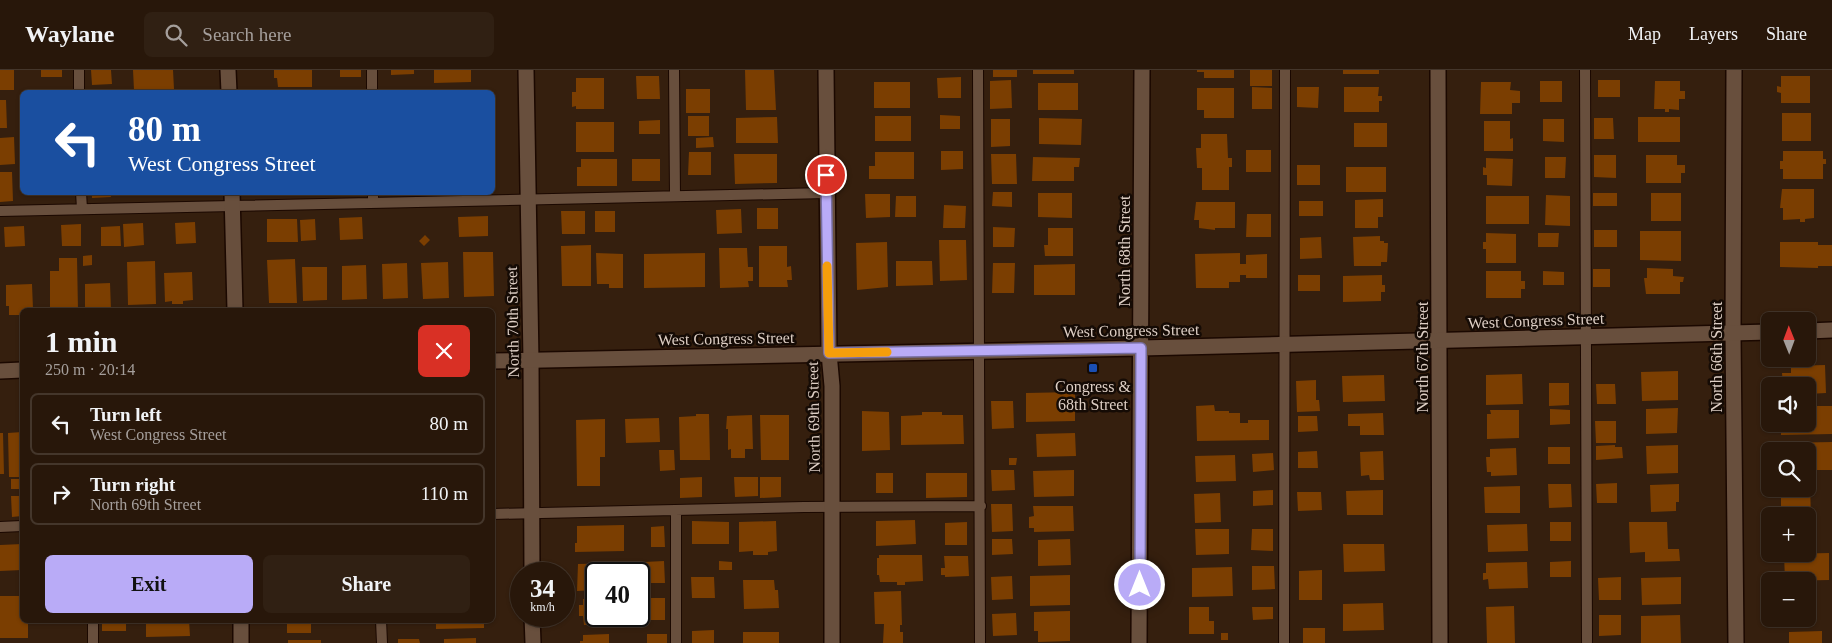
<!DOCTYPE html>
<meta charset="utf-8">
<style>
body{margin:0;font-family:Georgia,serif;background:#302013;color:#f1f3f6;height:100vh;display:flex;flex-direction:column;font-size:19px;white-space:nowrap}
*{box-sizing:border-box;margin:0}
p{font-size:16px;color:#a59f9c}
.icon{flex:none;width:28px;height:28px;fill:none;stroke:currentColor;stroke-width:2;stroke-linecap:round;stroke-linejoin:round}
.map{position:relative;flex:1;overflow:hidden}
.side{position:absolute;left:20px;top:238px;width:475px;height:315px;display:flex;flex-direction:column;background:#28170a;border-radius:8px;box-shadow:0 1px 4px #0004,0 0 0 1px #44362b}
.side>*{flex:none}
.banner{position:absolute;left:20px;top:20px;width:475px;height:105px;border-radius:8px;box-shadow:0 1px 4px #0004,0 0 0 1px #44362b;background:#1a4fa0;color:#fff;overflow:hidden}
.needle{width:32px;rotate:359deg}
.tools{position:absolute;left:1761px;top:242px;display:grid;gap:10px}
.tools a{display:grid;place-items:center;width:55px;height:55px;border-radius:8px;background:#28170a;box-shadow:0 1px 4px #0004,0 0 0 1px #44362b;font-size:25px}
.speed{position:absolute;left:510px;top:492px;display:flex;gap:10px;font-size:25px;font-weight:700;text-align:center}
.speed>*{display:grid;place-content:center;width:65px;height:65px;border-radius:50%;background:#28170a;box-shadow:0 1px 4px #0004,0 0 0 1px #44362b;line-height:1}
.speed small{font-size:12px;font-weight:400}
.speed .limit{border:2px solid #111;border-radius:8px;background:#fff;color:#111}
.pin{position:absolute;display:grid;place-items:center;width:42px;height:42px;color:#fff;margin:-21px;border:2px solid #fff;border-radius:50%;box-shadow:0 1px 5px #0007}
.me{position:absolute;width:55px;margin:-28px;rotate:0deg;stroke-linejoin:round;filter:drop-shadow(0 0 4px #0008)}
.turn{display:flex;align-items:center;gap:18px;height:105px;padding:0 25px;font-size:22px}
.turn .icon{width:65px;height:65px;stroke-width:2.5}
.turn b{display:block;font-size:35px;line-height:42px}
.round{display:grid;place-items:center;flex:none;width:52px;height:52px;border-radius:8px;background:#302013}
.head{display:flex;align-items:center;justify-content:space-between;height:85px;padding:0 25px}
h1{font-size:30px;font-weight:800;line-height:38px}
.action{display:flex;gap:10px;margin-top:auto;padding:10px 25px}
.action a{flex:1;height:58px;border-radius:8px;background:#b9abf7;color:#111;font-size:20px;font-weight:800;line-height:58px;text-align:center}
.action a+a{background:#302013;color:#f1f3f6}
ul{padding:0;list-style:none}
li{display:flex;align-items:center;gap:15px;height:62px;margin:0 10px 8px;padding:0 15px;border:2px solid #44362b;border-radius:8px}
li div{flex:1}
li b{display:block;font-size:19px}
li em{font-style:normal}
header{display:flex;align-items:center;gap:30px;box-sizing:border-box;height:70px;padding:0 25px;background:#28170a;border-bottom:1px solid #44362b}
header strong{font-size:24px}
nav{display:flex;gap:28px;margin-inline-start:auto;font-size:18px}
.search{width:350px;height:45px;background:#302013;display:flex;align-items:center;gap:12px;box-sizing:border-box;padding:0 18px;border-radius:8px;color:#a59f9c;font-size:19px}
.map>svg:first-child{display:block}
.building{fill:#7b3e01}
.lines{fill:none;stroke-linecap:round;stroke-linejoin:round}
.lane-casing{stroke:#1b0800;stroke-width:12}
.street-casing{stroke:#1b0800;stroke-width:18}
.secondary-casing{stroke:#1b0800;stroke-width:18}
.lane{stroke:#684f3d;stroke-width:10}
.street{stroke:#684f3d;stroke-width:15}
.secondary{stroke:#684f3d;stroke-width:15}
.route-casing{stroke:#786fa1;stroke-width:12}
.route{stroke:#b9abf7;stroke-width:9}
.slow{stroke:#f59e0b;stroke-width:9}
.transit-dot{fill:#1a4fb4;stroke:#150b05;stroke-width:2}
.labels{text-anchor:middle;stroke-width:5;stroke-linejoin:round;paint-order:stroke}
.street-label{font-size:16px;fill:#ddcec4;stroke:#150b05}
.poi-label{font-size:16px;fill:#ddcec4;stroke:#150b05}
</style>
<header>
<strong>Waylane</strong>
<div class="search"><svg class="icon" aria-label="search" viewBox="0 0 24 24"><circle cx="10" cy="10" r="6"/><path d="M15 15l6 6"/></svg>Search here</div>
<nav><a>Map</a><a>Layers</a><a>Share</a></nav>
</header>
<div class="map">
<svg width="1832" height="573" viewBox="0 0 1832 573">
<rect width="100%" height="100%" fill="#351f0e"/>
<path class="building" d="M0,0H14V20H0Z
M41,0H62V7H41Z
M91,0H111L112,14L92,15Z
M133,0H173L174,19L134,20Z
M274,0H312V17H278L277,8H274Z
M340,0H361V7H340Z
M391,0H414V4L391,5Z
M434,0H471V12L434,13Z
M745,0H774L776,40H746Z
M993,0H1017V7H993Z
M1033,0H1074V4H1033Z
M1197,0H1234V8H1204V2H1197Z
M1250,0H1272V16H1250Z
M1343,0H1379V4H1343Z
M636,6H659L660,29H637Z
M1781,6H1810V33H1781V23L1777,22V16L1781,17Z
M961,7V28H938L937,8Z
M576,8H604V39H576V36L572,37V22H576Z
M1011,10L1012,38L990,39V11Z
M1598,10H1620V27H1598Z
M1540,11H1562V32H1540Z
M1655,11H1680V21H1685V29H1679V40L1669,39V42H1665V39H1654Z
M874,12H910V38H874Z
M1481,12H1511L1510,20L1520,21V33H1512V44H1480Z
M1038,13H1078V40H1038Z
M1252,17L1272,18V39H1252Z
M1297,17H1319L1318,38L1297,37Z
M1344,17H1379L1378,26H1382V31H1379V42H1344Z
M1197,18H1234V48H1204V40H1197Z
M686,19H710V43H686Z
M0,30H6L7,58H0Z
M1782,43H1811V71H1782Z
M940,45L960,46V59H940Z
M688,46H709V66H688Z
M875,46H911V71H875Z
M777,47L778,73H736V48Z
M1638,47H1680V72H1638Z
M1039,48L1082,49L1081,75L1039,74Z
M1594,48H1613L1614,69H1594Z
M991,49H1010V76L991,77Z
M1543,49H1564V72L1543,71Z
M660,50V64H639V51Z
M1484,51H1510V69L1513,68V81H1484Z
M576,52H614V82H576Z
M1354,53H1387V77H1354Z
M1201,64H1227L1228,88H1232V97H1229V120H1202V98H1197L1196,78H1201Z
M14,67L15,94L0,95V68Z
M713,67L714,77L696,78V68Z
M1246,80H1271V102H1246Z
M941,81H963V99L941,100Z
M1783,81H1823V89H1826V94H1823V109H1783V99H1780V91H1783Z
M689,82H711V105H688Z
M875,82H914V109H869V96H875Z
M734,84H777V113L735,114Z
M991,84H1016L1017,114H992Z
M1594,85H1616V108L1594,107Z
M1646,85H1677V95H1685V103H1681V113H1646Z
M1033,87L1080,88L1079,97H1074V111H1032Z
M1545,87H1566L1565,108H1545Z
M1486,88L1513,89L1512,116L1487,115V105H1483V97L1486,98Z
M581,89H617V116H577V97H581Z
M632,89H660V111H632Z
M1297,95H1320V115H1297Z
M1346,97H1386V122H1346Z
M0,102H12L13,131L0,132Z
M1782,119H1814V148L1805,149V152H1800V149L1783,150V138H1780Z
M92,122H110L111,127L92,128Z
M142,122H176V125L143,126Z
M993,122H1012V137L992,136Z
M1038,123H1072V148L1038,147Z
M1593,123H1617V136H1593Z
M1651,123H1681V151H1651Z
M865,124H890V147L866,148Z
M1546,125L1570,126V156L1545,155Z
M896,126H916V147H895Z
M1486,126H1529V154H1486Z
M1383,129V147H1378V158H1355V130Z
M1299,131H1323V146H1299Z
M1196,132H1235V158H1215V160L1199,158V150H1194Z
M944,135L966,136L965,158H943Z
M757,138H778V159H757Z
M741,139L742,163L717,164L716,140Z
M561,141H585V164H562Z
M595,141H615V162H595Z
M1247,144H1271V167H1246Z
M488,146V166L459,167L458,147Z
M362,147L363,169L340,170L339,148Z
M267,149H297L298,172H267Z
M315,149L316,170L301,171L300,150Z
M195,152L196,173L176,174L175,153Z
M143,153L144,175L124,177L123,154Z
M81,154V176H62L61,155Z
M24,156L25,176L5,177L4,157Z
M120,156L121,176H101V157Z
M993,157L1015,158L1014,177H993Z
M1048,158H1073V186H1045L1044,175H1048Z
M1594,160H1617V177H1594Z
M1640,161H1681V191L1640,190Z
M1486,163L1516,164V193H1486V179H1483V172H1486Z
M1538,163H1559L1558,177H1538Z
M425,165L430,170L424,176L419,171Z
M1380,166V171H1384V173H1388L1387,192H1381V196H1354L1353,167Z
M1321,167L1322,188L1300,189V168Z
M939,170H966L967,210L940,211Z
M887,172L888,217L857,220L856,173Z
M1780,172H1818V175H1832V196H1818V198L1780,197Z
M591,175V216H562L561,176Z
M759,176H787V197L791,196L792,210H787L788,217H759Z
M719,178H747L748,197H753V211H748L749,217L720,218Z
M463,182H493L494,226L464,227Z
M596,183L623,184V218H609V214H597Z
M705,183V217L644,218V184Z
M1240,183V194H1246V185L1267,184V208H1246V205H1240V212H1229V218H1196L1195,184Z
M92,185V195L83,196V186Z
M59,188H77L78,240H50V201H59Z
M295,189L297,233H269L267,190Z
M155,191L156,234L128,235L127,192Z
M896,191H932L933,215L896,216Z
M448,192L449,228L423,229L421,193Z
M407,193L408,228L383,229L382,194Z
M993,193H1015L1014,223H992Z
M1075,194V225H1034V195Z
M366,195L367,229L342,230V196Z
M302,197H327V230L303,231Z
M1647,198L1673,199V206L1684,207L1683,212H1680V224H1646L1644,208H1647Z
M1593,199H1610V217H1593Z
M1486,201H1521V211H1525V219H1521V228H1486Z
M1543,201L1564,202V215H1543Z
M192,202L193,230L183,231V234H172V231L165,232L164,203Z
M1298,205H1320V221H1298Z
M1382,205V215H1385V222H1381V231L1343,232V206Z
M110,213L111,240H87L85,238V214Z
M32,214L33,239H23L22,245H9V236H6V215Z
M1825,295L1826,323L1808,324V316H1783L1782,303H1791V296Z
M1678,301V330L1642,331L1641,302Z
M1522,304L1523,334L1486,335V305Z
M1384,305L1385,331L1343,332L1342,306Z
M1316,310V330H1319L1320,341L1297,342L1296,311Z
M1549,313H1569V335L1549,336Z
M1596,314H1615L1616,334H1597Z
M1075,322V351L1026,352V323Z
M991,331H1013L1014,358L992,359Z
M1214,335L1215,341H1229V343H1240V353H1248V350H1269V370L1197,371L1196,336Z
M1808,336H1832V364L1781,365V354H1808Z
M1678,338L1677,363L1646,364V339Z
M1550,339L1570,340V354L1550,355Z
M1490,340H1519V368L1487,369V344H1491Z
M862,341L889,342L890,380L862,381Z
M922,342H942V345H963L964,374L901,375V346L922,345Z
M1383,343L1384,365H1360V356H1348V344Z
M696,344H709L710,390H680L679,347L696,346Z
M752,345L753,379H745V388H731V379L728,380V359H726L727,346Z
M760,345H789V390H761Z
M1298,346H1317L1318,361L1298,362Z
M659,348L660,372L626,373L625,349Z
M605,349V387H600V416H577L576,350Z
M1595,351H1616V373H1596Z
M22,362V407H9L8,363Z
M0,363H3L4,404H0Z
M1075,363L1076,386L1037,387L1036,364Z
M1832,372V400H1808V381H1781V373Z
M1615,375V377H1622L1623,388L1596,390V376Z
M1678,375V403L1647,404L1646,376Z
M1548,377H1570V394H1548Z
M1516,378L1517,405L1491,406V402H1487L1486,387H1490V379Z
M659,380H674L675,400L660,401Z
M1317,381L1318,398H1298V382Z
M1383,381L1384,410H1370L1369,405L1361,406L1360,382Z
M1273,383L1274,400L1253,402L1252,384Z
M1235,385L1236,411L1196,412L1195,386Z
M1009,388H1017L1016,395H1009Z
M991,400H1014L1015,420L992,421Z
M1074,400V426L1034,427L1033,401Z
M876,403H893V423H876Z
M926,403H967V427L926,428Z
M702,407V427L680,428V408Z
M734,407H758V426L735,427Z
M760,407H781V427L760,428Z
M11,409H21V419H11Z
M1617,413V433H1597L1596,414Z
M1808,413H1810L1811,449H1814L1815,473H1808V446H1781V427H1784V419H1808Z
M1548,414H1571L1572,437L1549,438Z
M1679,414V432H1676V441L1651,442L1650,415Z
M1520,416V443H1485L1484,417Z
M1273,420V435L1253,436V421Z
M1383,420V445H1347L1346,421Z
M1297,422H1321L1322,440L1298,441Z
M1220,423L1221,452L1195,453L1194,424Z
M11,426H22V446L12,447Z
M991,434H1012L1013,461L992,462Z
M1033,436H1073L1074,461L1034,462V458H1029V447L1034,446Z
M915,450L916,474L876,476V451Z
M692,451L729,452V474H692Z
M776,451L777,481L768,482V485H753V481L739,482V452Z
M967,452V475H945V453Z
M1550,452H1571V471H1550Z
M1629,452H1667L1668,479H1679L1680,491L1645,492V482L1630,483Z
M1527,454L1528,481L1488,482L1487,455Z
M624,455V481L575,482V473H577V456Z
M664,456L665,477H651V457Z
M1195,459H1229V484L1196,485Z
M1252,459H1273V481L1251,480Z
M992,469H1012L1013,484L992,485Z
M1070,469L1071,495L1038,496V470Z
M22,474V500L0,501V475Z
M1343,474H1384L1385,501L1344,502Z
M1829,483V510L1785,511L1784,484Z
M879,485H922L923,511L905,512V515H897V512H880L879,505H877V488H879Z
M944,486H968L969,506L945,507V505H941V498H945Z
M664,491L665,513H644V492Z
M719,491L732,492V500H719Z
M1571,491V507H1550V492Z
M1527,492L1528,518L1489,519L1488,509L1483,510V503H1486V493Z
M624,493L625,504H596V520L577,521L578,494Z
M1252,496H1274L1275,519L1252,520Z
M1232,497L1233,526L1192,527V498Z
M1322,500V530H1299V501Z
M1070,505V535L1030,536V506Z
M1012,506L1013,529L992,530L991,507Z
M691,507H714L715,528H692Z
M1621,507V530H1599L1598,508Z
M1681,507V534L1642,535L1641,508Z
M743,510H774L775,520H778L779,538L744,539Z
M901,521L902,555H900V562H903V573H883L884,554H875L874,522Z
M0,526H22V550H28V568H0Z
M596,528V546H611L612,555H584L583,546H579V535H583V529Z
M644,528H665V550H644Z
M1808,528H1810L1811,553L1785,554V549H1808Z
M1383,533L1384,560L1343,561V534Z
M1514,536L1515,573H1487L1486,537Z
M1189,537H1209V551H1214V564H1189Z
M1252,537H1273V549L1253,550Z
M1070,541V571L1038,572V561H1034V542Z
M1016,543L1017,565L993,566L992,544Z
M1599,545H1621V565L1599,566Z
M1680,545L1681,573H1641V546Z
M102,550H126V561H102Z
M146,550H189L190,566L146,567Z
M287,550H311V563H287Z
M397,550H419V553H397Z
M436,550H484V558L436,559Z
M1303,558H1325V573H1303Z
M714,560V573H692V561Z
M1822,561V573H1789V562Z
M743,562H779V573H743Z
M1221,563H1228V570H1221Z
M609,564V573H580V571H583V565Z
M647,564H667V573H647Z
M476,568V573H444V569Z
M398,569H419L420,573H398Z
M288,570H321V573H288Z"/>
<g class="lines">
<g class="lane-casing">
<path id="lane" d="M79,0V22
M372,0V22
M674,0L675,126
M978,0L980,573
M1585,0L1587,573
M81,122L82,139
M373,122V133
M0,141L826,123
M676,440V573
M492,444L804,437L981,436
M0,457L22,456
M93,550V573
M381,550L382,573
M1284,573L1285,0"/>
</g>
<g class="street-casing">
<path id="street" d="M228,0L229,22
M526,0L531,290L532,504
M826,0L829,283L832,316V573
M1438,0L1440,573
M1734,0L1733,263L1736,573
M232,122L235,240
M532,546L533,573
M241,550V573"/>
</g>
<g class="secondary-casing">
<path id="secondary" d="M1808,261L1832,260
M492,291L1141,278L1770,262
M0,301L22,300
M1139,573L1142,0"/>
</g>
<use href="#lane" class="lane"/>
<use href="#street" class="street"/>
<use href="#secondary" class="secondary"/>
</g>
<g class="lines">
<g class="route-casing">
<path id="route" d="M826,105L829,283L1141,278L1140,515"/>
</g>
<use href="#route" class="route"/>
<path class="slow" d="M827,196L829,283L887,282"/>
</g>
<rect class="transit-dot" x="1088" y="293" width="10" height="10" rx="2.5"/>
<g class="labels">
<g class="street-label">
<text transform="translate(1124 181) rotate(-90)" y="6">North 68th Street</text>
<text transform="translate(1536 250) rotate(-2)" y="6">West Congress Street</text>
<text transform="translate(512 252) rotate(-91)" y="6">North 70th Street</text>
<text transform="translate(1131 260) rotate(-1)" y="6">West Congress Street</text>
<text transform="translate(726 268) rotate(-1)" y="6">West Congress Street</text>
<text transform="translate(1422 287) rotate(-90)" y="6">North 67th Street</text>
<text transform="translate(1716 287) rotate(-90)" y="6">North 66th Street</text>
<text transform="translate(813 347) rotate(-91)" y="6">North 69th Street</text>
</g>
<g class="poi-label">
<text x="1093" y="322">Congress &amp;<tspan x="1093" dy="18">68th Street</tspan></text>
</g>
</g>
</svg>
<div class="tools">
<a><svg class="needle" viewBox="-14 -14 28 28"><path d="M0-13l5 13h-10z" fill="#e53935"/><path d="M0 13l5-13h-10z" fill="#a59f9c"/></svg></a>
<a><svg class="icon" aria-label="sound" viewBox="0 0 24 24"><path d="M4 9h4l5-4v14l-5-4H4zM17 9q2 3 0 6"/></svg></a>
<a><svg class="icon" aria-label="search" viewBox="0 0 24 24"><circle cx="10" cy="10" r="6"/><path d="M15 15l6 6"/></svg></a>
<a>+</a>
<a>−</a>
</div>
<div class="speed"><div>34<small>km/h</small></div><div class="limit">40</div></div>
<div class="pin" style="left:826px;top:105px;background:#d93025"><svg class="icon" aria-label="arrive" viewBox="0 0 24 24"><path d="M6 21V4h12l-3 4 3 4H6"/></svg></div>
<svg class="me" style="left:1140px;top:515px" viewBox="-20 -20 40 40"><circle r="17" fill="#b9abf7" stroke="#fff" stroke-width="3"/><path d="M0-11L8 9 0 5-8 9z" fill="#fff"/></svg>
<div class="banner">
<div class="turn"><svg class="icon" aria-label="left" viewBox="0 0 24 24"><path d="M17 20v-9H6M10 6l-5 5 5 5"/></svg><div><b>80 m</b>West Congress Street</div></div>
</div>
<section class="side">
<div class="head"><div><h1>1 min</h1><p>250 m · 20:14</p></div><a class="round" style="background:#d93025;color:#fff"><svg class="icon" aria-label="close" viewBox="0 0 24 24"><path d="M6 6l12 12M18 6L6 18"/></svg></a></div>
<ul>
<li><svg class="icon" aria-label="left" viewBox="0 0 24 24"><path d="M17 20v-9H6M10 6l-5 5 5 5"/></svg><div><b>Turn left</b><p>West Congress Street</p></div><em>80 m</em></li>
<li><svg class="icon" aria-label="right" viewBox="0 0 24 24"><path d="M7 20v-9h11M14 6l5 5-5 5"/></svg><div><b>Turn right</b><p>North 69th Street</p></div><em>110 m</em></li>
</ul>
<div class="action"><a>Exit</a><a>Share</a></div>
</section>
</div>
